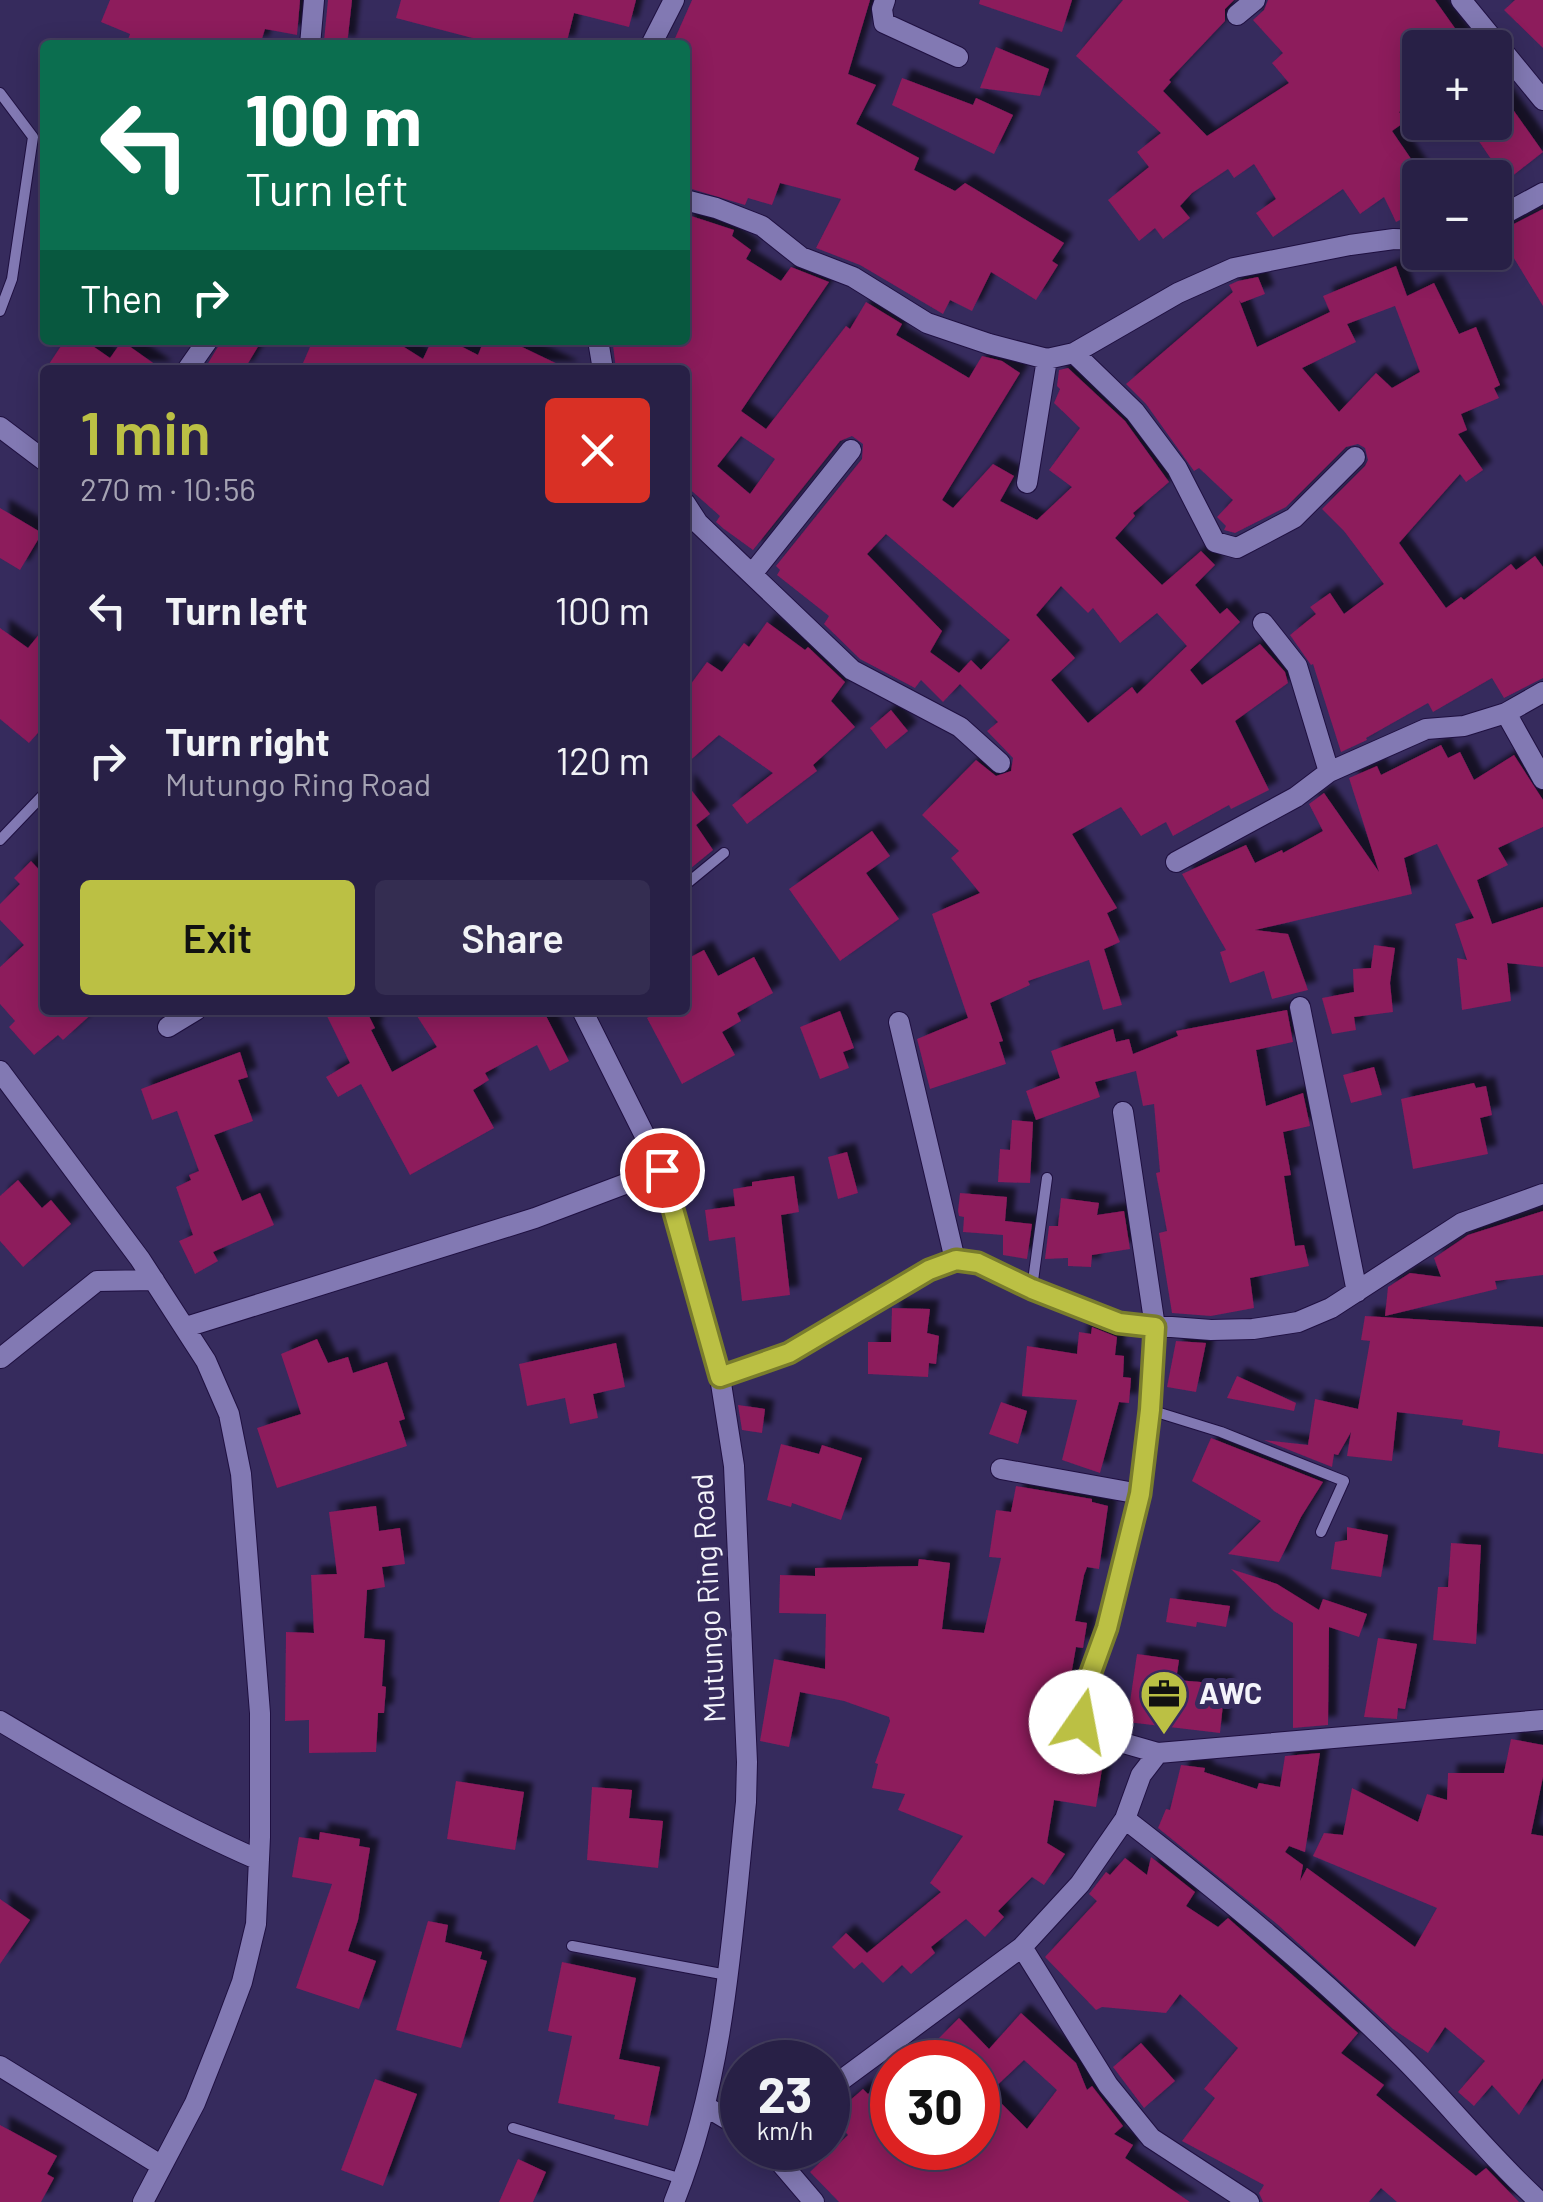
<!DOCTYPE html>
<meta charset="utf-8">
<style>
body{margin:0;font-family:Barlow,sans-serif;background:#342d51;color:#f1f3f6;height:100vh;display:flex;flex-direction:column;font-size:38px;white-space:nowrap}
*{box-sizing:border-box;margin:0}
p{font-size:32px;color:#a5a3b3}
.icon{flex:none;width:55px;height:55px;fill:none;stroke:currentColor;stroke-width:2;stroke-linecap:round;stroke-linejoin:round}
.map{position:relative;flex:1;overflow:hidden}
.side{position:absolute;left:40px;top:365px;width:650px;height:650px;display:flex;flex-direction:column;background:#282046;border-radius:10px;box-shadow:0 5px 25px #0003,0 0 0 2px #443e5f}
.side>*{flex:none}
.top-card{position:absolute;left:40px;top:40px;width:650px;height:305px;border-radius:10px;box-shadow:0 5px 25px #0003,0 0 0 2px #443e5f;background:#0b6e4f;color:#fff;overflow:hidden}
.buttons{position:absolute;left:1402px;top:30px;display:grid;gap:20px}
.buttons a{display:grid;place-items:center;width:110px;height:110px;border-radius:10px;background:#282046;box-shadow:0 5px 25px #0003,0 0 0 2px #443e5f;font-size:50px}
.speed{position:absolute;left:720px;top:2040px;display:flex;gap:20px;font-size:50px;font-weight:700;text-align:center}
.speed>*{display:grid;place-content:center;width:130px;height:130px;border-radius:50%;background:#282046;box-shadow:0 5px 25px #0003,0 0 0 2px #443e5f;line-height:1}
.speed small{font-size:25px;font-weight:400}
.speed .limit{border:15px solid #d22;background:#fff;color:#111}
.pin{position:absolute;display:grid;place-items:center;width:85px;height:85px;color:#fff;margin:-42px;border:5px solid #fff;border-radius:50%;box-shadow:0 2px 10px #0007}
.me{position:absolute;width:110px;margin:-55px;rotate:12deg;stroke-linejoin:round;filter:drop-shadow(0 0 8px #0008)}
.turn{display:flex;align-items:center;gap:35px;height:210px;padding:0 40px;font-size:45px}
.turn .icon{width:130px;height:130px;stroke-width:2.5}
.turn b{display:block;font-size:70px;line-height:85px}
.then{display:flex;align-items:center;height:95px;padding:0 40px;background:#0003;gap:20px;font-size:38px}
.round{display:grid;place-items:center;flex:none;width:105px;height:105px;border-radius:10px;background:#342d51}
.headline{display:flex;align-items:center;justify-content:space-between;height:170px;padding:0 40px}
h1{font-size:60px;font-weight:600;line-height:75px;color:#bbc044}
.button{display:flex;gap:20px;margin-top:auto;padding:20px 40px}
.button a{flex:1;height:115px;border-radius:10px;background:#bbc044;color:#111;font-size:40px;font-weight:600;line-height:115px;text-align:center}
.button a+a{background:#342d51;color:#f1f3f6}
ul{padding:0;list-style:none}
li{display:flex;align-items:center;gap:30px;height:150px;padding:0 40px}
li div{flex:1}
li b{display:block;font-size:38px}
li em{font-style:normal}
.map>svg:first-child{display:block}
.building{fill:#8d1a5c;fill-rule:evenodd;filter:url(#shadow)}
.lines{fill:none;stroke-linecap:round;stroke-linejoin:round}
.lane-casing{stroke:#1f1041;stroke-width:12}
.street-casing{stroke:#1f1041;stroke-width:22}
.lane{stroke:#8279b3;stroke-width:10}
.street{stroke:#8279b3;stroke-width:20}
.route-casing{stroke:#7a7d2c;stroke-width:25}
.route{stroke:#bbc044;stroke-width:18}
.labels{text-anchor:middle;stroke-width:10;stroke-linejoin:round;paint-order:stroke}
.street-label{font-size:30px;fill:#f4f4fa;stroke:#362b5d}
.poi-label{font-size:30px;font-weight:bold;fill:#f4f4fa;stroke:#362b5d;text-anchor:start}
</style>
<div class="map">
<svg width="1543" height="2202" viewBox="0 0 1543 2202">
<defs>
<filter id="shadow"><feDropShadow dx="9" dy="-9" stdDeviation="2.5" flood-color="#0009"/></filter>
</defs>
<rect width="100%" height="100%" fill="#362b5d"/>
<path class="building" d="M110,0H300L297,35L265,29L260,45H126L130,34L101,22Z
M328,0H352L347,45L324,41Z
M401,0H636L629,27L574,13L566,45H499L396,18Z
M692,0H870L848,74L876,85L856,124L919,158L914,170L955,191L965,183L1064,243L1052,261L1058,265L1036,300L991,272L972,311L950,300L943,314L860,265L816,248L841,199L780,183L772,205L748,198L745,205L685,187V45H672Z
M980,0H1072L1062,32L979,4Z
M1123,0H1234L1225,9V21L1169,80L1171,82L1163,91L1207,136L1289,83L1272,63L1283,53L1253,20L1264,10L1268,0H1435L1469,48H1420V98L1399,112L1406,121L1392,131L1420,172V210L1396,222L1384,197L1360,214L1343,189L1273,237L1256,213L1276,199L1254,164L1234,178L1228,169L1192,193L1180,206L1190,218L1163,239L1155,228L1139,241L1108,200L1149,167L1137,152L1161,133L1076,56Z
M1515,0H1543V48L1504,10Z
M996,47L1049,69L1040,96L980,88Z
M902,78L973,105L976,98L1013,115L994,154L892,105Z
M1495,84L1543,152L1506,181L1478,140L1495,130Z
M1543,209V306L1498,232Z
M685,214L734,230L732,236L751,250L746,259L781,281L791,267L829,282L741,411L766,429L846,326L850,329L866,302L902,324L896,335L969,378L982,356L1002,361L1020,373L942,500L953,508L993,464L1014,476L1000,501L1037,520L1072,487L1049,470L1080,428L1054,403L1060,389L1057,386L1059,370L1068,368L1125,421L1169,482L1133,513L1135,516L1115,538L1162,585L1201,551L1215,565L1195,585L1220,614L1227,608L1240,622L1190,670L1202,685L1260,644L1285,672L1288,683L1235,721L1269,790L1231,809L1229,805L1173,836L1166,822L1141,836L1121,807L1072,834L1117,908L1107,913L1120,942L1104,949L1122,1005L1103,1010L1089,960L1028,981L1030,985L990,1003L1003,1041L999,1042L1006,1064L930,1089L917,1039L968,1018L932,914L980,893L951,858L959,851L922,815L976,760L996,776L1011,771L1013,758L987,731L998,722L960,684L943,702L921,680L915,688L860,659L824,624L829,616L777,575L780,570L776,566L862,459L863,444L852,436L840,441L753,550L724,529L716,522L720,516L685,485V370H616L613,345L615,340H685ZM741,436L775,459L750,494L717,466ZM886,534L1010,640L981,670L971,660L959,673L930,652L942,631L867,554ZM1061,586L1088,613L1093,608L1120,643L1157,613L1187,646L1137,694L1132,687L1088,723L1051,680L1075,658L1036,615Z
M1396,266L1407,296L1434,283L1459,334L1476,327L1500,385L1494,388L1499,398L1461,414L1467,430L1458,434L1483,470L1466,482L1460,474L1399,543L1446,608L1461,597L1464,600L1511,564L1516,570L1535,556L1543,567V678L1504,698L1492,678L1433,712L1428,703L1366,738L1367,740L1341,752L1313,664L1311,665L1290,635L1316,614L1310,607L1330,593L1344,614L1384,584L1344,531L1322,509L1365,466L1368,460L1365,448L1358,444L1346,447L1286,507L1235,533L1224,530L1226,526L1217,517L1233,500L1199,468L1194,471L1146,404L1126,384L1233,292L1229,285L1238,281L1258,277L1265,294L1241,303L1239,300L1257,347L1330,312L1323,296ZM1395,306L1420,372L1392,388L1376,373L1339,412L1302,368L1356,342L1347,324Z
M65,340H84L110,358L122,341L163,370H45Z
M222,340H262L244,370H204Z
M313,340H393L423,359L432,340H449L478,355L484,340H522L520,346L570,370H300Z
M0,508L42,533L20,570L0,558Z
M767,622L805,650L808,647L845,682L831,701L855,727L813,765L817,771L747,824L732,805L773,773L719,735L685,765V692L707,662L722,672L744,643L749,647Z
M45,627V725L29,743L0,719V628L28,648Z
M891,710L908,731L886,749L870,728Z
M1441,745L1448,758L1460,752L1474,780L1514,755L1543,800V827L1498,848L1508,865L1477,880L1492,924L1543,907V967L1507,963L1511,1001L1462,1010L1457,958L1467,960L1455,924L1474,918L1437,844L1404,858L1412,894L1255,930L1288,934L1308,990L1272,999L1264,971L1230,983L1220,952L1226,950L1182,874L1246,845L1255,863L1282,850L1283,853L1323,831L1309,804L1324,793L1379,872L1349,778L1377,766L1381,775Z
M685,782L710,814L696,825L713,850L685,873Z
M872,831L890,856L866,873L899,919L840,961L789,889Z
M31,861L45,876V1010H96L63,1040L58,1035L34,1055L9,1027L15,1021L0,1004V967L24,945L0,920V904L20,884L14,878Z
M1374,945L1395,948L1390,983L1393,1012L1354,1017L1356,1030L1332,1034L1322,998L1354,992L1353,969L1371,968Z
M704,950L718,976L754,957L773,993L737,1013L741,1021L722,1032L735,1055L682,1084L647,1018L662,1010H685V960Z
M324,1010H366L375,1028L371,1030L392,1072L437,1047L413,1010H543L569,1061L550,1071L537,1045L485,1073L489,1080L473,1090L494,1128L410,1175L361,1084L338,1097L326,1077L350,1063Z
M1287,1010L1293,1042L1256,1050L1266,1106L1303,1093L1310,1126L1283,1132L1291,1175L1284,1176L1295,1246L1304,1245L1309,1266L1250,1278L1254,1308L1211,1316L1172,1313L1159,1233L1167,1231L1156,1173L1160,1172L1154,1104L1143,1106L1136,1071L1095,1082L1100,1097L1036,1120L1026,1091L1060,1078L1051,1051L1113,1029L1116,1042L1129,1039L1133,1054L1178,1036L1176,1031Z
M840,1011L854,1048L843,1052L849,1068L820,1079L800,1027Z
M240,1052L248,1077L238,1080L253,1121L214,1135L242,1201L260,1193L274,1225L213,1252L218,1261L195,1274L179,1241L193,1235L176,1187L191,1180L189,1175L199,1171L177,1111L152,1120L141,1089Z
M1374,1067L1382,1095L1351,1103L1343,1075Z
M1474,1083L1476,1088L1486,1086L1492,1115L1480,1118L1488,1154L1413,1169L1401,1099Z
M1012,1120L1033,1122L1030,1183L998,1182L1000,1149L1010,1150Z
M847,1152L858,1193L838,1199L828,1157Z
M794,1176L799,1212L781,1215L790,1295L742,1301L735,1237L709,1241L705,1210L735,1206L733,1189L752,1186V1182Z
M18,1180L42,1208L51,1200L71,1224L23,1267L0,1241V1196Z
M960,1193L1007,1197L1005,1221L1032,1224L1027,1259L1003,1255V1235L963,1232L964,1217L959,1216L958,1211Z
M1061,1198L1099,1203L1097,1215L1124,1211L1130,1249L1092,1255L1091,1267L1068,1266V1258L1045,1259L1049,1226H1058Z
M1543,1211V1275L1495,1281L1497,1289L1385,1316L1388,1287L1410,1273L1441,1277L1434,1258L1468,1235Z
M892,1308L930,1309L927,1333L939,1336L936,1364L929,1363L928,1377L868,1374V1342H891Z
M1365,1316L1543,1327V1454L1498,1447L1500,1431L1462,1425L1463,1420L1397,1412L1392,1461L1347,1456L1351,1432L1338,1455L1334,1454L1332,1467L1264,1440L1308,1445L1315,1399L1358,1409L1370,1341L1361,1340Z
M1092,1327L1117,1337L1115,1355L1124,1356L1123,1377L1131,1378L1129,1403L1119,1402L1100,1473L1062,1460L1077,1400L1022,1396L1027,1346L1077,1354L1079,1332L1091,1334Z
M317,1339L328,1363L348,1357L353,1373L387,1362L405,1419L399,1421L407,1446L277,1488L257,1428L301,1414L281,1354Z
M1176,1341L1206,1343L1196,1392L1167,1387Z
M616,1343L625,1387L593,1394L598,1418L570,1424L565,1398L527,1406L519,1364Z
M1237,1376L1296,1403L1294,1411L1227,1398Z
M1001,1402L1027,1411L1018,1444L989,1434Z
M738,1405L765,1409L762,1433L742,1430Z
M1211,1438L1323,1482L1301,1517L1279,1562L1228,1554L1261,1521L1192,1481Z
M781,1444L819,1454L822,1445L862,1458L841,1520L792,1503L791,1507L767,1500Z
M1016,1486L1092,1499V1502L1108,1506L1099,1569L1087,1567L1084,1575L1075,1621L1087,1623L1083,1648L1076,1647L1066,1704L1061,1703L1054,1747L1104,1756L1096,1807L1054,1800L1047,1843L1065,1854L1044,1885L1032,1877L998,1911L1004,1917L985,1937L966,1919L931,1947L935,1953L911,1974L902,1965L883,1983L862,1962L854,1969L832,1947L846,1933L867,1953L941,1892L930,1883L963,1836L898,1810L905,1794L872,1788L878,1764L875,1763L890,1721L889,1717L844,1701L800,1692L789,1747L760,1741L774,1659L825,1669L826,1614L779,1613L780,1575L815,1576V1568L918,1566L919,1559L950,1563L942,1629L984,1633L1001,1558L989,1557L996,1510L1011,1512Z
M376,1506L379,1531L400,1528L405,1564L382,1567L385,1587L367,1590L364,1638L385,1640L382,1686L386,1687L384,1713H378L376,1752L309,1753V1720L285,1721L286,1632L314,1633L311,1575L337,1574L329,1512Z
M1347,1527L1388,1535L1381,1577L1331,1569L1335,1542L1347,1540Z
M1451,1543L1481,1545L1476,1644L1433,1640L1438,1587H1448Z
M1231,1569L1277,1584L1319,1610L1323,1599L1367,1614L1359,1637L1329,1627L1328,1725L1293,1728V1623L1274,1611Z
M1170,1598L1230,1606L1226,1627L1197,1622L1196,1627L1166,1622Z
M1378,1638L1417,1644L1405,1709L1398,1708L1397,1719L1364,1717Z
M1137,1654L1179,1660L1176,1680L1225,1684L1220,1733L1127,1722Z
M1511,1739L1543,1745V1777L1531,1834L1543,1836V2078L1519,2115L1492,2085L1474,2106L1458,2092L1485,2061L1445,2027L1428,2053L1393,2029L1277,1924L1158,1828L1166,1809L1170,1810L1181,1765L1205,1768L1204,1772L1257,1789L1259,1783L1280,1787L1285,1756L1320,1753L1305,1852L1289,1846L1285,1852L1303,1865L1300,1881L1307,1868L1415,1947L1437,1908L1313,1856L1324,1833L1343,1835L1352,1788L1418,1822L1427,1794L1447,1800L1448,1773H1504Z
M456,1781L524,1792L515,1850L447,1839Z
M592,1787L632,1790L629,1818L663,1821L658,1868L587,1860Z
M320,1832L360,1839L359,1846L370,1848L358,1920L348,1951L376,1961L359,2009L296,1988L332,1884L292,1877L299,1837L319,1840Z
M1151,1857L1195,1892L1186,1906L1218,1927L1228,1918L1358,2033L1341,2053L1384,2085L1376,2095L1476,2176L1486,2168L1519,2202H1397L1381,2188L1369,2202H1263L1259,2193L1264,2185L1182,2141L1215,2098L1204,2089L1238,2048L1180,1994L1166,2013L1102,2007L1096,2010L1045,1957L1097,1901L1089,1894L1106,1872L1110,1875L1125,1858L1147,1875Z
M0,1899L30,1920L0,1964Z
M428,1921L448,1925L445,1942L482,1952L480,1959L487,1961L461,2048L396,2030Z
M562,1962L636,1978L619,2059L660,2067L648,2126L614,2119L615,2115L558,2103L572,2036L548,2031Z
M1021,2013L1076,2063L1087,2090L1092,2086L1123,2126L1114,2134L1133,2145L1125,2158L1190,2202H839L810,2172L848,2135L832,2116L863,2089L868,2094L892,2072V2148H978V2062H962L938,2039L959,2018L989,2049ZM1024,2060L1057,2090L1027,2129L990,2092Z
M1141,2043L1175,2081L1144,2108L1113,2067Z
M375,2079L417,2094L383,2186L341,2170Z
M0,2125L57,2156L47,2174L54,2178L41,2202H0Z
M518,2159L546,2172L533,2202H499Z"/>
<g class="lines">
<g class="lane-casing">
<path id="lane" d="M0,93L33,137L12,279L0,311
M0,840L45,793
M685,885L724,853
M1032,1288L1047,1178
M1150,1410L1221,1432L1344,1481L1321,1532
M572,1946L727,1975
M513,2128L682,2179"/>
</g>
<g class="street-casing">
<path id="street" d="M885,0L882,9L884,23L958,57
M1461,0L1543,100
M1237,15L1255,0
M310,45L314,0
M651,45L674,0
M685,200L716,208L762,226L801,257L853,277L927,323L989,344L1047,359L1074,353L1178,293L1234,268L1350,245L1394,239L1420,240
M1495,219L1543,193
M598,340L603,370
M1074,353L1135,412L1177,468L1215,542L1237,548L1294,518L1355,457
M187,370L208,340
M0,427L45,461
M1027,483L1047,359
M685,503L698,523L852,670L960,727L1000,763
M752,574L851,450
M1506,713L1543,779
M1329,772L1426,729L1464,726L1506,713L1543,692
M1176,862L1296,797L1329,772L1297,666L1263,623
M1300,1007L1357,1292
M582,1010L662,1170L720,1377L734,1466L747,1762L746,1802C732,1936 725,2075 674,2202
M899,1022L955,1260
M168,1027L196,1010
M0,1071L140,1259L206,1361L229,1414L241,1474L260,1713V1837L256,1924L242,1982L224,2030L195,2103L143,2202
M1123,1112L1155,1327L1150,1410L1140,1494L1107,1628L1082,1697L1081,1722L1099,1736L1158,1753
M186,1327L535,1218L662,1170
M1,1358L97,1281L154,1280
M720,1377L789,1353L929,1270L955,1260L978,1263L1032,1289L1119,1323L1211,1330L1253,1329L1298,1322L1331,1308L1462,1223L1543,1194
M1001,1469L1140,1494
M0,1721C84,1771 169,1821 259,1860
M1125,1819C1222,1894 1316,1971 1403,2058C1450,2105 1491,2158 1540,2202
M0,2066L162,2166
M828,2090L1022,1947
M705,2106L742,2128
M768,2148L814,2202
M1249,2202L1151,2138L1108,2085L1022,1947L1080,1884L1125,1819L1141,1775L1158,1753L1543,1720"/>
</g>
<use href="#lane" class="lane"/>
<use href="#street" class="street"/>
</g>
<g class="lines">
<g class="route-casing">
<path id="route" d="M662,1170L720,1377L789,1353L929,1270L956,1260L978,1263L1032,1289L1119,1323L1155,1327L1150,1410L1140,1494L1107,1628L1082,1697L1081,1722"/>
</g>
<use href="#route" class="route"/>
</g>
<defs>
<g id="office-pin" transform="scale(2.5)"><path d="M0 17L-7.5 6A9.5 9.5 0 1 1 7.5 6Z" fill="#bbc044" stroke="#362b5d"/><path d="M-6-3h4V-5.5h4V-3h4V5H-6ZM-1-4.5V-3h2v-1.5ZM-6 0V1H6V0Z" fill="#111"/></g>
</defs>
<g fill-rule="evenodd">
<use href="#office-pin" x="1164" y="1694"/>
</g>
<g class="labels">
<g class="street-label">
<text transform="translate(709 1598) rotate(-93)" y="10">Mutungo Ring Road</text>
</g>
<g class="poi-label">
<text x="1199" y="1704">AWC</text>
</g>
</g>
</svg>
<div class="buttons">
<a>+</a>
<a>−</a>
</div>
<div class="speed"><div>23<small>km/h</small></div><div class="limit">30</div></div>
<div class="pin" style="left:662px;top:1170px;background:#d93025"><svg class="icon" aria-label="arrive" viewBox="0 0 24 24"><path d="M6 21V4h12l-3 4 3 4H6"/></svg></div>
<svg class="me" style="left:1081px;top:1722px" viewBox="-20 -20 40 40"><circle r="19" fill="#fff"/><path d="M0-13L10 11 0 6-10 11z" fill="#bbc044"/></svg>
<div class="top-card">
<div class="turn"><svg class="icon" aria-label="left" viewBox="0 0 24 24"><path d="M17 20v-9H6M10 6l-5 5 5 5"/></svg><div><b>100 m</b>Turn left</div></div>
<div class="then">Then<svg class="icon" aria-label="right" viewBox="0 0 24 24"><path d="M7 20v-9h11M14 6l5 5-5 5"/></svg></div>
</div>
<section class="side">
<div class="headline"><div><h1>1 min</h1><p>270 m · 10:56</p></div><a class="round" style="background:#d93025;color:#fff"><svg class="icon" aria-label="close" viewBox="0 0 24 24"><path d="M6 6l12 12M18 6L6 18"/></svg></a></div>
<ul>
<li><svg class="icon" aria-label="left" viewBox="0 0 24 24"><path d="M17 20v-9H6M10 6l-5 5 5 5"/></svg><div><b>Turn left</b></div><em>100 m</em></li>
<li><svg class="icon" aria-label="right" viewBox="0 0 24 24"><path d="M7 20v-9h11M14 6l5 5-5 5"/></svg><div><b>Turn right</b><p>Mutungo Ring Road</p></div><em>120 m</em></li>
</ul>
<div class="button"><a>Exit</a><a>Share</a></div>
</section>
</div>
